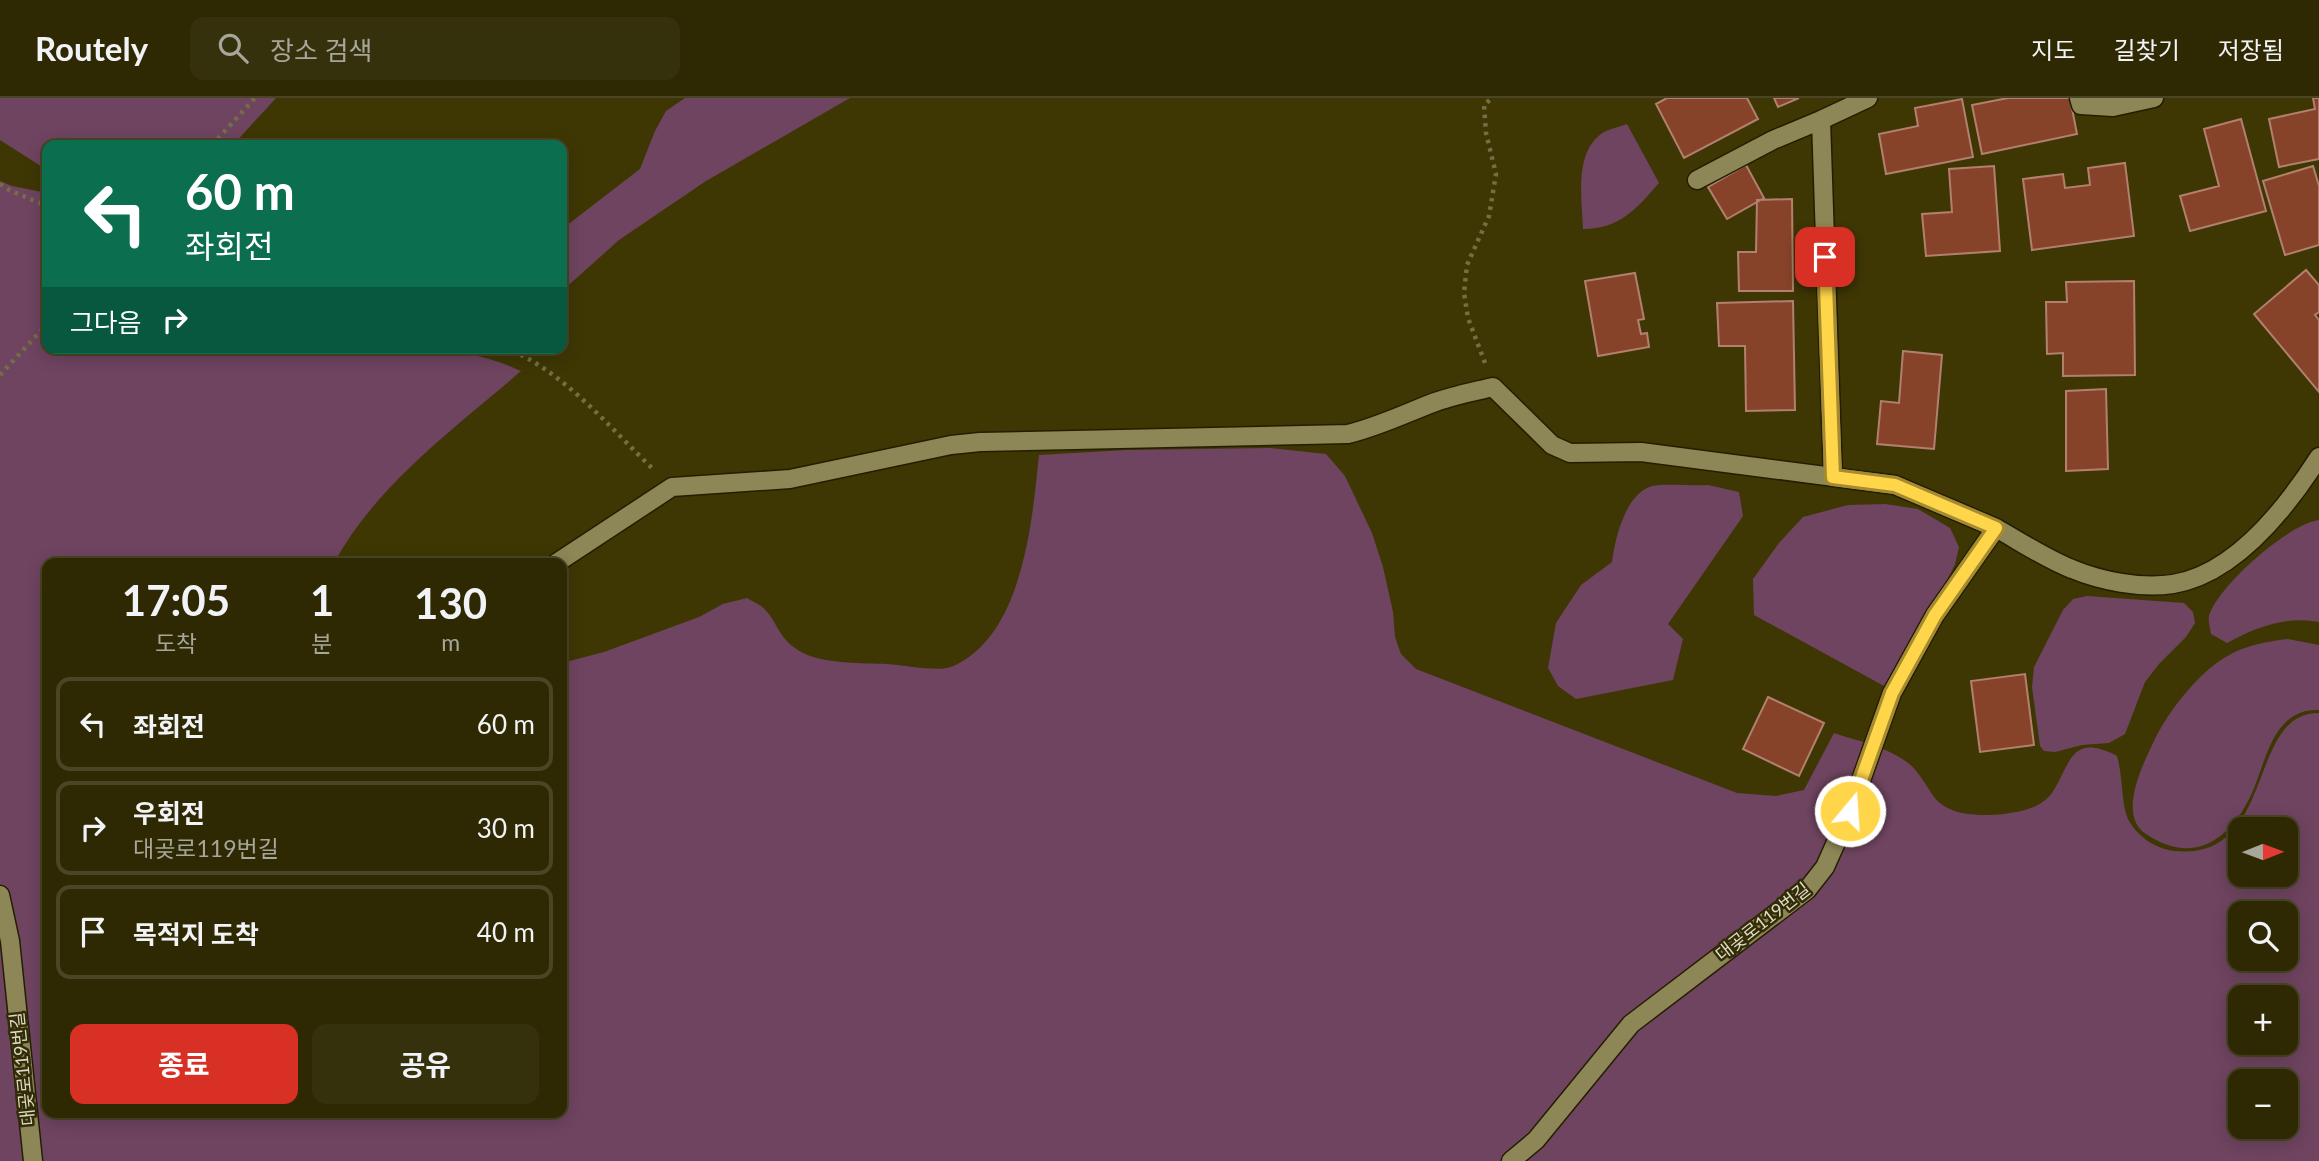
<!DOCTYPE html>
<html lang="ko">
<meta charset="utf-8">
<style>
body{margin:0;font-family:Lato,"Noto Sans KR",sans-serif;background:#36310d;color:#f1f3f6;height:100vh;display:flex;flex-direction:column;font-size:26px;white-space:nowrap}
*{box-sizing:border-box;margin:0}
p{font-size:23px;color:#a7a69a}
.icon{flex:none;width:38px;height:38px;fill:none;stroke:currentColor;stroke-width:2;stroke-linecap:round;stroke-linejoin:round}
.map{position:relative;flex:1;overflow:hidden}
.panel{position:absolute;left:42px;top:460px;width:525px;height:560px;display:flex;flex-direction:column;background:#2e2903;border-radius:14px;box-shadow:0 4px 18px #0003,0 0 0 2px #494525}
.panel>*{flex:none}
.guide{position:absolute;left:42px;top:42px;width:525px;height:214px;border-radius:14px;box-shadow:0 4px 18px #0003,0 0 0 2px #494525;background:#0b6e4f;color:#fff;overflow:hidden}
.needle{width:46px;rotate:89deg}
.controls{position:absolute;left:2228px;top:719px;display:grid;gap:14px}
.controls a{display:grid;place-items:center;width:70px;height:70px;border-radius:14px;background:#2e2903;box-shadow:0 4px 18px #0003,0 0 0 2px #494525;font-size:35px}
.pin{position:absolute;display:grid;place-items:center;width:60px;height:60px;color:#fff;margin:-30px;border-radius:14px;box-shadow:0 4px 10px #0006}
.me{position:absolute;width:77px;margin:-38px;rotate:18deg;stroke-linejoin:round;filter:drop-shadow(0 0 5px #0008)}
.turn{display:flex;align-items:center;gap:24px;height:147px;padding:0 28px;font-size:32px}
.turn .icon{width:91px;height:91px;stroke-width:2.5}
.turn b{display:block;font-size:49px;line-height:60px}
.then{display:flex;align-items:center;height:66px;padding:0 28px;background:#0003;gap:14px;font-size:26px}
.eta{display:flex;justify-content:space-evenly;align-items:center;height:119px;text-align:center}
.eta b{font-size:42px;font-weight:700;line-height:49px}
.primary-button{display:flex;gap:14px;margin-top:auto;padding:14px 28px}
.primary-button a{flex:1;height:80px;border-radius:14px;background:#d93025;color:#fff;font-size:28px;font-weight:700;line-height:80px;text-align:center}
.primary-button a+a{background:#36310d;color:#f1f3f6}
ul{padding:0;list-style:none}
li{display:flex;align-items:center;gap:21px;height:94px;margin:0 14px 10px;padding:0 14px;border:4px solid #494525;border-radius:14px}
li div{flex:1}
li b{display:block;font-size:26px}
li em{font-style:normal}
header{display:flex;align-items:center;gap:42px;box-sizing:border-box;height:98px;padding:0 35px;background:#2e2903;border-bottom:2px solid #494525}
header strong{font-size:33px}
nav{display:flex;gap:38px;margin-inline-start:auto;font-size:24px}
.search{width:490px;height:63px;background:#36310d;display:flex;align-items:center;gap:18px;box-sizing:border-box;padding:0 24px;border-radius:14px;color:#a7a69a;font-size:26px}
.map>svg:first-child{display:block}
.green{fill:#6f4460;fill-rule:evenodd}
.building{fill:#87432a;stroke:#b1806e;stroke-width:2}
.lines{fill:none;stroke-linecap:round;stroke-linejoin:round}
.lane-casing{stroke:#241e00;stroke-width:21}
.path{stroke:#746e44;stroke-width:4.5;stroke-dasharray:3.5 5;stroke-linecap:butt}
.lane{stroke:#8d8656;stroke-width:18}
.route-casing{stroke:#a68a30;stroke-width:18}
.route{stroke:#ffd54a;stroke-width:12}
.labels{text-anchor:middle;stroke-width:5;stroke-linejoin:round;paint-order:stroke}
.street-label{font-size:18px;fill:#dfdbc2;stroke:#322d08}
</style>
<header>
<strong>Routely</strong>
<div class="search"><svg class="icon" aria-label="search" viewBox="0 0 24 24"><circle cx="10" cy="10" r="6"/><path d="M15 15l6 6"/></svg>장소 검색</div>
<nav><a>지도</a><a>길찾기</a><a>저장됨</a></nav>
</header>
<div class="map">
<svg width="2319" height="1063" viewBox="0 0 2319 1063">
<rect width="100%" height="100%" fill="#3e3704"/>
<path class="green" d="M0,0H276L233,47H47V72L0,42Z
M685,0H850L706,83L619,142L562,193V131L640,71L655,33L666,13Z
M1627,26L1659,85C1636,111 1620,131 1583,131C1582,102 1574,56 1601,36C1608,31 1619,29 1627,26Z
M0,83L12,88L47,95V250H424C459,253 489,258 521,273C454,331 377,386 334,465L47,466V1015H562V565L604,554L699,519L723,506L747,500C751,503 757,505 761,508C779,523 776,541 803,555C825,566 863,565 887,566C902,567 939,574 951,569C1023,539 1032,424 1039,357L1126,352L1270,350L1326,356L1345,378L1372,435L1383,469L1393,514L1395,539L1401,556L1416,571L1737,695L1776,698L1804,692L1834,635C1858,643 1883,648 1904,662C1918,671 1925,686 1934,699C1950,719 1981,718 2004,716C2021,714 2041,710 2052,695C2071,666 2070,634 2117,658C2123,678 2121,705 2128,721C2137,738 2155,751 2175,753C2277,763 2246,614 2319,615V1063H0ZM2240,732H2286V777H2240ZM2240,816H2286V861H2240ZM2240,900H2286V945H2240ZM2240,984H2286V1029H2240Z
M1708,387L1739,394L1743,418L1668,526L1683,541L1673,582L1576,601L1558,588L1548,570L1556,525L1581,487L1612,464C1615,441 1625,396 1652,388C1663,385 1694,388 1708,387Z
M1885,406L1918,411L1950,430L1959,449L1955,466L1945,487L1884,588L1754,517L1753,481L1779,445L1803,419L1848,407Z
M2319,422V524C2285,518 2257,529 2227,545L2211,536C2210,529 2207,521 2210,515C2221,486 2288,426 2319,422Z
M2087,498L2184,505L2193,514L2195,525L2186,539L2159,566L2145,584L2125,636L2109,645L2082,647L2055,654L2044,653L2040,648L2032,589L2034,569L2063,512L2073,501Z
M2288,541L2319,547V612C2272,610 2266,665 2251,697C2230,742 2193,768 2146,736C2117,717 2143,666 2154,643C2169,612 2200,572 2231,556C2248,547 2269,543 2288,541Z"/>
<path class="building" d="M1667,0H1747L1758,21L1684,60L1656,6Z
M1774,0H1799L1778,9Z
M2008,0H2070L2077,36L1982,56L1972,7Z
M2313,0H2319V61L2279,69L2269,21L2315,11Z
M1962,1L1973,59L1886,76L1879,36L1918,28L1915,10Z
M2241,21L2266,113L2190,133L2180,98L2219,88L2204,31Z
M2125,65L2134,138L2032,152L2023,81L2063,76L2065,90L2090,87L2088,70Z
M1746,67L1764,100L1727,121L1708,89Z
M1994,68L2000,153L1926,158L1922,116L1952,114L1949,71Z
M2313,68L2319,88V147L2285,157L2263,83Z
M1792,101L1793,193H1739L1738,154H1756L1757,102Z
M2306,172L2319,187V214L2315,217L2319,222V294L2254,216Z
M1635,175L1644,221L1638,222L1641,236L1647,235L1649,249L1598,258L1585,183Z
M2134,183L2135,277L2063,278V255L2047,256L2046,204H2067L2066,184Z
M1793,203L1795,312L1746,313L1745,248H1719L1717,205Z
M1903,253L1942,257L1934,351L1877,346L1881,303L1899,305Z
M2106,291L2108,371L2066,373V293Z
M2025,576L2034,647L1980,654L1971,583Z
M1768,599L1824,625L1799,678L1743,651Z"/>
<g class="lines">
<g class="lane-casing">
<path id="lane" d="M2079,0L2081,7L2113,9L2154,0
M1697,82L1773,42L1821,22
M1833,379L1821,22L1868,0
M555,466L672,389L790,381L951,347L980,344L1348,336C1377,329 1402,317 1430,306C1450,298 1472,294 1493,289L1552,347L1570,355L1641,354L1895,387L1996,430
M0,797L10,843L33,1063
M1511,1063L1536,1042L1631,926L1807,792L1825,769L1850,713L1892,595L1935,517L1996,430C2021,444 2046,461 2072,471C2101,483 2141,491 2173,486C2235,476 2287,409 2319,359"/>
</g>
<path class="path" d="M212,47L255,0
M0,86L11,93L47,108
M505,250C562,271 610,330 653,371
M1485,265L1468,220L1464,195L1467,167L1489,118L1496,76L1486,35L1484,7L1492,0
M0,277L47,226"/>
<use href="#lane" class="lane"/>
</g>
<g class="lines">
<g class="route-casing">
<path id="route" d="M1825,159L1833,379L1895,387L1996,430L1935,517L1892,595L1850,713"/>
</g>
<use href="#route" class="route"/>
</g>
<g class="labels">
<g class="street-label">
<text transform="translate(1763 824) rotate(-38)" y="6">대곶로119번길</text>
<text transform="translate(23 971) rotate(-96)" y="6">대곶로119번길</text>
</g>
</g>
</svg>
<div class="controls">
<a><svg class="needle" viewBox="-14 -14 28 28"><path d="M0-13l5 13h-10z" fill="#e53935"/><path d="M0 13l5-13h-10z" fill="#a7a69a"/></svg></a>
<a><svg class="icon" aria-label="search" viewBox="0 0 24 24"><circle cx="10" cy="10" r="6"/><path d="M15 15l6 6"/></svg></a>
<a>+</a>
<a>−</a>
</div>
<div class="pin" style="left:1825px;top:159px;background:#d93025"><svg class="icon" aria-label="arrive" viewBox="0 0 24 24"><path d="M6 21V4h12l-3 4 3 4H6"/></svg></div>
<svg class="me" style="left:1850px;top:713px" viewBox="-20 -20 40 40"><circle r="17" fill="#ffd54a" stroke="#fff" stroke-width="3"/><path d="M0-11L8 9 0 5-8 9z" fill="#fff"/></svg>
<div class="guide">
<div class="turn"><svg class="icon" aria-label="left" viewBox="0 0 24 24"><path d="M17 20v-9H6M10 6l-5 5 5 5"/></svg><div><b>60 m</b>좌회전</div></div>
<div class="then">그다음<svg class="icon" aria-label="right" viewBox="0 0 24 24"><path d="M7 20v-9h11M14 6l5 5-5 5"/></svg></div>
</div>
<section class="panel">
<div class="eta">
<div><b>17:05</b><p>도착</p></div>
<div><b>1</b><p>분</p></div>
<div><b>130</b><p>m</p></div>
</div>
<ul>
<li><svg class="icon" aria-label="left" viewBox="0 0 24 24"><path d="M17 20v-9H6M10 6l-5 5 5 5"/></svg><div><b>좌회전</b></div><em>60 m</em></li>
<li><svg class="icon" aria-label="right" viewBox="0 0 24 24"><path d="M7 20v-9h11M14 6l5 5-5 5"/></svg><div><b>우회전</b><p>대곶로119번길</p></div><em>30 m</em></li>
<li><svg class="icon" aria-label="arrive" viewBox="0 0 24 24"><path d="M6 21V4h12l-3 4 3 4H6"/></svg><div><b>목적지 도착</b></div><em>40 m</em></li>
</ul>
<div class="primary-button"><a>종료</a><a>공유</a></div>
</section>
</div>
